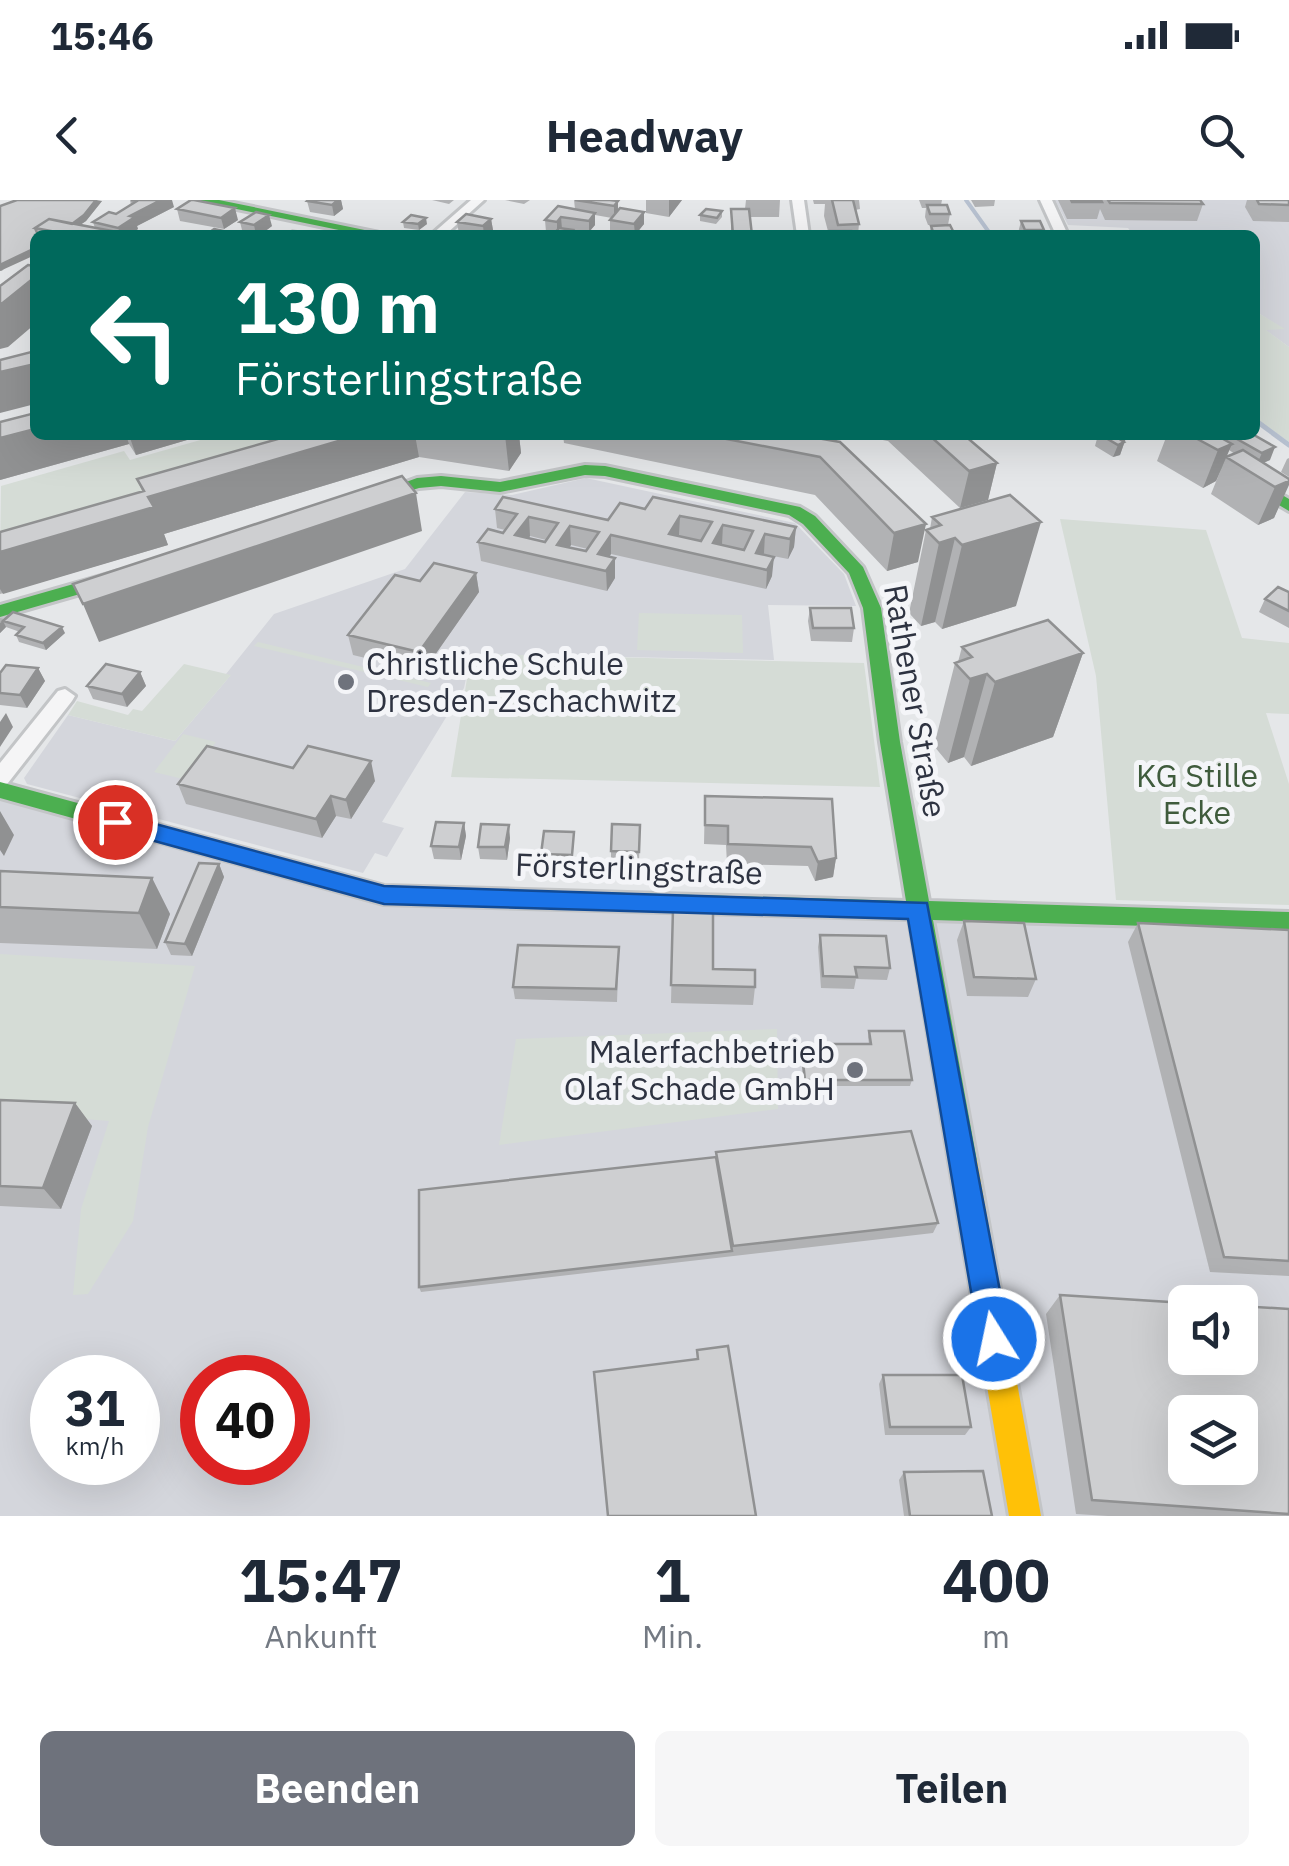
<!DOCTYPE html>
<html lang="de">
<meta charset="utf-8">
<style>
body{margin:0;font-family:"IBM Plex Sans",sans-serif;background:#f6f6f7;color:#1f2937;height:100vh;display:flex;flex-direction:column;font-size:38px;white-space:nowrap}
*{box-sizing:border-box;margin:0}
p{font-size:32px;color:#747a83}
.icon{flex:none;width:55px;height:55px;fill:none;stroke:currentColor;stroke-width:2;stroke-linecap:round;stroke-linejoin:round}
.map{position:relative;height:1316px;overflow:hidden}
.sheet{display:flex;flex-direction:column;background:#fff;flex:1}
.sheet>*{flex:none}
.hud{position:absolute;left:30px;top:30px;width:1230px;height:210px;border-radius:15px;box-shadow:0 10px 40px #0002;background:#00695c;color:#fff;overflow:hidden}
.buttons{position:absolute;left:1168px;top:1085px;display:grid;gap:20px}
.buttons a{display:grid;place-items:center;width:90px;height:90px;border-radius:15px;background:#fff;box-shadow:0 10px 40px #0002;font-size:50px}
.speed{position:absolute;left:30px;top:1155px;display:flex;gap:20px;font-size:50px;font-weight:700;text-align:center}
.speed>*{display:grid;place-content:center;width:130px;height:130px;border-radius:50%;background:#fff;box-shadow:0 10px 40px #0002;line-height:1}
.speed small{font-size:25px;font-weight:400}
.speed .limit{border:15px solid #d22;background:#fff;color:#111}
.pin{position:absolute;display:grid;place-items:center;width:85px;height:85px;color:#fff;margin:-42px;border:5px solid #fff;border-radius:50%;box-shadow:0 2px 10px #0007}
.me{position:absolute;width:110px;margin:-55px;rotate:350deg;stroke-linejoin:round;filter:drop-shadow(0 0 8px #0008)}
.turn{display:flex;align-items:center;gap:35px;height:210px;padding:0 40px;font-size:45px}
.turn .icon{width:130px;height:130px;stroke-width:2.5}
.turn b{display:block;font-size:70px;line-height:85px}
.eta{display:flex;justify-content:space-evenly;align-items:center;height:170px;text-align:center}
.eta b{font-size:60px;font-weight:700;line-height:70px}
.primary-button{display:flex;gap:20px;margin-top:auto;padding:20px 40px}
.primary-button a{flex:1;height:115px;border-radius:15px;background:#6e727c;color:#fff;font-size:40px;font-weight:700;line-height:115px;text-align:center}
.primary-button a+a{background:#f6f6f7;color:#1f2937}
.status{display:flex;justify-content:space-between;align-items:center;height:70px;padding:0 50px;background:#fff;direction:ltr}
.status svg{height:28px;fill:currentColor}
header{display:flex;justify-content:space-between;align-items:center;height:130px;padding:0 40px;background:#fff;font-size:45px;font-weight:700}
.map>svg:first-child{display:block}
.built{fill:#d4d6dc;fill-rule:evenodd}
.green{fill:#d5dcd6}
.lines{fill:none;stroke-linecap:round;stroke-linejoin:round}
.stream-far1{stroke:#b7c1d0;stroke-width:4}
.stream{stroke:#b7c1d0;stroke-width:5}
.street-casing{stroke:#c3c5c7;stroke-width:6}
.fast-casing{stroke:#c3c5c7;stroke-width:6}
.slow-casing{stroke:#c3c5c7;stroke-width:6}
.street{fill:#f5f5f6;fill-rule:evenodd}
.fast{fill:#4caf50;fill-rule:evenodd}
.slow{fill:#ffc107;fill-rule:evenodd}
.wall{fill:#b1b2b4;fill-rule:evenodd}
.shaded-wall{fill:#909192}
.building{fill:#cecfd1;stroke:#909192;stroke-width:2.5;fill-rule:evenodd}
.route{fill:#1a73e8;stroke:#114b97;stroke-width:2.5}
.poi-dot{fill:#6e727c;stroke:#f4f5f8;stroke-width:4}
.labels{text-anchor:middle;stroke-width:10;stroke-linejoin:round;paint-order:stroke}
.poi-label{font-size:32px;fill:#2e3341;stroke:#f4f5f8;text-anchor:start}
.street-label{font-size:32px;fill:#2e3341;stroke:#f4f5f8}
.park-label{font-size:32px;fill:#3f5b3c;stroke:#f4f5f8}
</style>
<div class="status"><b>15:46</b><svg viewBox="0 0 49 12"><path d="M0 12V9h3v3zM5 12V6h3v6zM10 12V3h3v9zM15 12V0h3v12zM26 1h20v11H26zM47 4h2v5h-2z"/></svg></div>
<header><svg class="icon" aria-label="back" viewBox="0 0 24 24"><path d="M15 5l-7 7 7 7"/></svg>Headway<svg class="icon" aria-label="search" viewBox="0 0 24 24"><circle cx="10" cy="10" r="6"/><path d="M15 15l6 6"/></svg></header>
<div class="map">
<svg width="1289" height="1316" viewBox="0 0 1289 1316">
<rect width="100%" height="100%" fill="#e5e7e9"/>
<path class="built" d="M1055,0H1289V147L1264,129L1282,128L1255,111V35H1133L1128,28L1068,25Z
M586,278L795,323L844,374L856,406L768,405L774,460L471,454L464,488L382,622L404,628L387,657L375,653L363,673L27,584L24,578L68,515L175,541L230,476L226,474L274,414L405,369L465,292L512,295Z
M0,594L384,695L1289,728V1316H0ZM1185,1102H1240V1158H1185ZM52,1178H138V1262H52ZM202,1178H288V1262H202ZM1185,1212H1240V1268H1185Z"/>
<path class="green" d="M1255,111L1285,129L1266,130L1289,147V242L1255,218Z
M218,235H345L0,361L1,286L124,251L130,260Z
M1060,319L1206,330L1242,438L1289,443V514L1266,513L1289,584V705L1116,700L1096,476Z
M639,413L742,415L743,453L637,450Z
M258,442L431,483L428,487L254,446Z
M471,454L864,463L880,587L451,577Z
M184,464L231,475L175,541L68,515L77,501L128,515L133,509L142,511Z
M183,534L216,542L187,580L154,572Z
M0,754L195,766L148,927L133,1021L88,1094L73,1095L81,1009L109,921L0,912Z
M777,829L778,909L499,945L516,839Z"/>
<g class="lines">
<path class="stream-far1" d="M966,0L991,35"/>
<path class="stream" d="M1255,220L1289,245"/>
<g class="street-casing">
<path id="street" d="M471,0H484L445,35H431Z
M792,0H804L809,35H797Z
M1040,0H1052L1068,35H1056Z
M65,489L75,496L72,501L8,583L0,586V563L58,491Z"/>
</g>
<g class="fast-casing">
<path id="fast" d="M193,0H219L389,35H363Z
M1162,235H1181L1289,299V311Z
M585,265L605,266L800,307L815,316L863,367L881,408L900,542L929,701L1289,712V730L933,720L977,961L973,970L963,974L953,970L949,961L909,719L384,704L0,598V582L384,686L906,701L880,542L863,408L849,373L803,324L789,315L605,276L585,275L500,292L441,286L419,288L371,303L363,298L417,278L441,276L500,282Z
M119,371L128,377L125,381L0,417V405Z"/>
</g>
<g class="slow-casing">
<path id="slow" d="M963,948L973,952L977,961L1041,1316H1009L949,961L953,952Z"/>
</g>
<use href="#street" class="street"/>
<use href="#fast" class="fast"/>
<use href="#slow" class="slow"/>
</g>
<path class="wall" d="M130,0L174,7L137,26L138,29L130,34L133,35H35L2,71H0V6L102,1L86,21L80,25L95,28L93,22L116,14L131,5Z
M341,0L343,9L334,16L310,12L307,1Z
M432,0H454L449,4Z
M505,0H530L524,4Z
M574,0L618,1V11L644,24L635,35L610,32V20L612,18L595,15V25L589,32L573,30V34L546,32L545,20L575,9Z
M646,0H682L669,17L646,13Z
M746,0H780L779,17H750L752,35H731V9H745Z
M813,0H859L860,9L855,10L859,24L858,35H829L824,16L825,4H814Z
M919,0H942L941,5L950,14L948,25L953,31L952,35H931L930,31L931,26L946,25H928L925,17L926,8H922Z
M971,0H995L994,6L975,7Z
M1058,0H1200L1203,4L1197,21L1105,20L1100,9L1097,19H1067Z
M1247,0H1289V22L1253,21L1245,7Z
M177,9L238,20L224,29L180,21Z
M722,11V17L716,24L700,21V15Z
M491,19L493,30L488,35L459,34L457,22Z
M1021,21L1044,30L1043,35H1019L1018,33Z
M240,22L272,26L260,35H248L243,34Z
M403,22L427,24L419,30L404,28Z
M0,222L35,235H204L136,255L129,244L0,280Z
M292,235H519L521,253L509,271L419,257L164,334L168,345L0,394V332L142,291L137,279Z
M563,235H800L840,242L918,362L887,371L815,295L564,243Z
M856,235H964L997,263L988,300L960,308L888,241Z
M1098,235H1127L1120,255L1113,257L1095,246Z
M1167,235H1254L1270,260L1263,263L1289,279L1274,318L1258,325L1211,294L1226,257L1235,254L1229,250L1216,281L1203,288L1157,261Z
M1289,258V277L1281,272L1287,259Z
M1010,295L1016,406L942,429L935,422L921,426L909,413L926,330L930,329L932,317Z
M495,309L608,320L645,309L796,327L794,347L788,359L763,354L772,376L766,389L611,354L609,357L615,358V378L607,391L481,361L478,342L503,333L505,330L497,328ZM530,336L546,340L545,342L529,338ZM571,345L588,349L586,351L569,348Z
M476,373L479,392L423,472L353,455L348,435L420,381Z
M1289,392V428L1259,412L1265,399Z
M810,408L854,428L852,442L811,441L808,421Z
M0,418L65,433L46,450L19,442L16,435L20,432L6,427L0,433Z
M962,447L1083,453L1053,537L971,566L964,557L948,563L934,546L955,463L958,462Z
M38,468L45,481L27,508L0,505V473Z
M140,472L146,486L127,507L93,499L87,486Z
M293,568L375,581L351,619L336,616L322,638L186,604L178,584Z
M705,596L836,658L833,677L815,681L808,666L727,664L726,645L704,644Z
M464,623L466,636L461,660L434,659L431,646Z
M640,625L639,664H611V651Z
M510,638L507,660L480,659L478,647Z
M574,638L572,662L542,661L541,654Z
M219,664L224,677L192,756L171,755L165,742Z
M0,671L152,678L170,714L157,749L0,743Z
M673,709L713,769L755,787L753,805L671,803Z
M964,721L1036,779L1028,797L967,796L957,740Z
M1138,723L1289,730V1076L1210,1072L1128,742Z
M820,735L890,768L887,780L856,779L854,789L821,788L818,747Z
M619,747L617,802L515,799L513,787Z
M869,831L912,880L910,886H804L800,850L801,844H869L868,837Z
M0,900L75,903L92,926L61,1009L0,1006Z
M716,952L938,1023L933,1033L421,1092L419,1087L716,957Z
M1060,1095L1289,1109V1316H1108L1076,1314L1046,1114Z
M883,1175L971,1227L965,1235H885L879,1184Z
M904,1272L992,1316H904L899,1280Z"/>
<path class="shaded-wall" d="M96,0L102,1L86,21L67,34L59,33Z
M161,0H172L174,7L137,26L138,29L129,35H121L118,28L130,16Z
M338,0H341L343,9L334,16L332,5Z
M669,0H682L669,17Z
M618,1V13L614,18V6Z
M235,8L238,20L224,29L221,18Z
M644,12V24L635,35L634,24Z
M595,13V25L589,32V21Z
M269,15L272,26L260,35H256L254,25Z
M561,17L562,29L557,34V22Z
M426,18L427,24L419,30L418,24Z
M491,19L493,30L488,35H484L483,26Z
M35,48V55L0,71V65Z
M35,77V124L8,147L0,149V105Z
M35,164V204L0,213V172Z
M35,229V235H126L129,244L0,280V238Z
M129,235H204L136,255Z
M359,235H415L419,257L164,334L168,345L3,394L0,389V352L148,297Z
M505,235H519L521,253L509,271Z
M1124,235H1127L1120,255L1113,257L1118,245V238Z
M1232,244L1216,281L1203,288L1218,250Z
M1275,247L1270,260L1256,266L1262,253Z
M997,263L988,300L960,308L969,271Z
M1289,281V285L1274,318L1258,325L1275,287Z
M416,293L422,331L99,442L83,404Z
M680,316L679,335L672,348L669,334Z
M529,317L530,336L520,351L515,335Z
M1041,322L1016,406L942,429L962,345Z
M926,324L918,362L887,371L894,333Z
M723,325L722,344L715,358L713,343Z
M570,326L571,345L561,361L557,345Z
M796,327L794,347L788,359L790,339Z
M765,334L764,353L757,367L756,353Z
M611,335V354L601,370L598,354Z
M955,338L935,422L921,426L939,343Z
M774,357L772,376L766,389L767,370Z
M615,358V378L607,391L606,371Z
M476,373L479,392L423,472L419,452Z
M3,421L6,427L0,433V423Z
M62,427L65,433L46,450L43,443Z
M1083,453L1053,537L971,566L995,482Z
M38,468L45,481L27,508L20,495Z
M140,472L146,486L127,507L122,494Z
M987,474L964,557L948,563L970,479Z
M6,513L13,527L0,547V522Z
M371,561L375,581L351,619L346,600Z
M331,596L336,616L322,638L316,619Z
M0,611L14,635L4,656L0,650Z
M464,623L466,636L461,660L459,647Z
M509,625L510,638L507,660L505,647Z
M836,658L833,677L815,681L818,662Z
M219,664L224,677L192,756L185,744Z
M152,678L170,714L157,749L139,713Z
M75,903L92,926L61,1009L43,988Z"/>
<path class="building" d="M17,0H96L84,15L72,24L49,19L35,28L38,35H35V48L0,65V6Z
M131,0H161L130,16L135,17L118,28L93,22L109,12L116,14L137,1Z
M191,0H194L235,8L221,18L177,9Z
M308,0H338L332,5L307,1Z
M575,0H610L618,1L614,6Z
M832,0H853L859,24L838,25Z
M1071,0H1101L1102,2H1072Z
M1108,0H1200L1203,4L1110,3Z
M1257,0H1289V5L1259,4Z
M927,5H947L950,14H930Z
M558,6L595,13L589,21L561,17L557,22L545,20Z
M620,8L644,12L634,24L610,20Z
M706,9L722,11L717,18L700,15Z
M731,9H749L752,35H733Z
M256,12L269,15L254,25L240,22Z
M466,14L491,19L483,26L457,22Z
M411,15L426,18L418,24L403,22Z
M49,19L133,35H72L35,28Z
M1021,21H1040L1044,30H1025Z
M950,25L953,31L933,32L931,26Z
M559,28L573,30L570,34L577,35H553Z
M214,29L242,35L207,34Z
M292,31L314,32L310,35H286Z
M830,31H851V35H830Z
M28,65L35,66V77L0,105V86Z
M35,151V164L0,172V160Z
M35,213V229L0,238V222Z
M292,235H359L148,297L154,307L0,352V332L144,291L137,279Z
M706,235H800L840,242L926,324L894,333L820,257Z
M929,235H964L997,263L969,271Z
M1101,235H1124L1118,238L1124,242L1118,245Z
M1190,235H1216L1232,244L1218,250Z
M1230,235H1254L1275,247L1262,253Z
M1243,250L1289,279V281L1275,287L1226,257Z
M402,276L416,293L83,404L73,384Z
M1010,295L1041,322L962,345L955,338L939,343L926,330L941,325L932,317Z
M503,297L608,320L620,303L645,309L653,297L796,327L790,339L765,334L756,353L774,357L767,370L611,335L598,354L615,358L606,371L478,342L488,329L503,333L517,314L495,309ZM680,316L712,322L701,341L669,334ZM529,317L558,323L545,342L515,335ZM723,325L753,331L744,350L713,343ZM570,326L599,332L586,351L557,345Z
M434,363L476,373L419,452L348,435L395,375L420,381Z
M1278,387L1289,392V411L1265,399Z
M810,408H851L854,428H813Z
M13,412L62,427L43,443L16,435L24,427L3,421Z
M1048,420L1083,453L995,482L987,474L970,479L955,463L972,457L962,447Z
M106,464L140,472L122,494L87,486Z
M6,465L38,468L20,495L0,493V473Z
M207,546L293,568L308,546L371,561L346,600L331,596L316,619L178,584Z
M705,596L832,599L836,658L818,662L811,647L728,644V626L705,625Z
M436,622L464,623L459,647L431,646Z
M481,624L509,625L505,647H478Z
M612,624L640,625L639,652L611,651Z
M544,631L574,632L572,655L541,654Z
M199,663L219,664L185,744L165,742Z
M0,671L152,678L139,713L0,707Z
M673,709L713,710V769L755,770V787L671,785Z
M964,721L1024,723L1036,779L974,777Z
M1138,723L1289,730V1061L1224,1057Z
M820,735L886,736L890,768L855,767L857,777L823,776Z
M518,745L619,747L616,789L513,787Z
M869,831H904L912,880H805L801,844H871Z
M0,900L75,903L43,988L0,986Z
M911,931L938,1023L733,1046L716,952Z
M716,957L732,1051L419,1087V990Z
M1060,1095L1185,1103V1158H1240V1106L1289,1109V1314L1092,1300ZM1185,1212H1240V1268H1185Z
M728,1146L756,1316H608L594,1172L698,1159L697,1150Z
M883,1175H962L971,1227H890Z
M983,1271L992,1316H910L904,1272Z"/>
<path class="route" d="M115,613L384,686L927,703L1009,1139L1005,1150L994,1154L984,1150L979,1139L908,719L384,704L107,628L104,622Z"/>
<g class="poi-dot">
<circle cx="346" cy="482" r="10"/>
<circle cx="855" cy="870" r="10"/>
</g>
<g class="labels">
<g class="poi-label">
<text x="366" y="475">Christliche Schule<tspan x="366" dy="37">Dresden-Zschachwitz</tspan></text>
<text x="835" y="863" text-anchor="end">Malerfachbetrieb<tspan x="835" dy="37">Olaf Schade GmbH</tspan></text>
</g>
<g class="street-label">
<text transform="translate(915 501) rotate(80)" y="11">Rathener Straße</text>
<text transform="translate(639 669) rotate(2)" y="11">Försterlingstraße</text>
</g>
<g class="park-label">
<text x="1197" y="587">KG Stille<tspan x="1197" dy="37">Ecke</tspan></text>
</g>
</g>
</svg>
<div class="buttons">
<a><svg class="icon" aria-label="sound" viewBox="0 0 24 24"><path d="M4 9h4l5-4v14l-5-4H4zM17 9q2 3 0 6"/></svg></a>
<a><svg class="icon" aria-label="layers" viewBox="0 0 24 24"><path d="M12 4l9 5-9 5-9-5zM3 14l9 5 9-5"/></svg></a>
</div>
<div class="speed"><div>31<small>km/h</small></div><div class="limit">40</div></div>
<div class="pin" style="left:115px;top:622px;background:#d93025"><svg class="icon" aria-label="arrive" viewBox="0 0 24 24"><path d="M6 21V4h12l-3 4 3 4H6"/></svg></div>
<svg class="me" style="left:994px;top:1139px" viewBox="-20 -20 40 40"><circle r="17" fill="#1a73e8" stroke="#fff" stroke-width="3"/><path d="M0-11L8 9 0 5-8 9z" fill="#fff"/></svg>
<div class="hud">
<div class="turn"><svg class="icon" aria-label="left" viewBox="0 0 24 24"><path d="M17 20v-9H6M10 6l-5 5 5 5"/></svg><div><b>130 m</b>Försterlingstraße</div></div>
</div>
</div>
<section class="sheet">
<div class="eta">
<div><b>15:47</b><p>Ankunft</p></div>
<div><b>1</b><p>Min.</p></div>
<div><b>400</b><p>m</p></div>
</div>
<div class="primary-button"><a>Beenden</a><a>Teilen</a></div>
</section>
